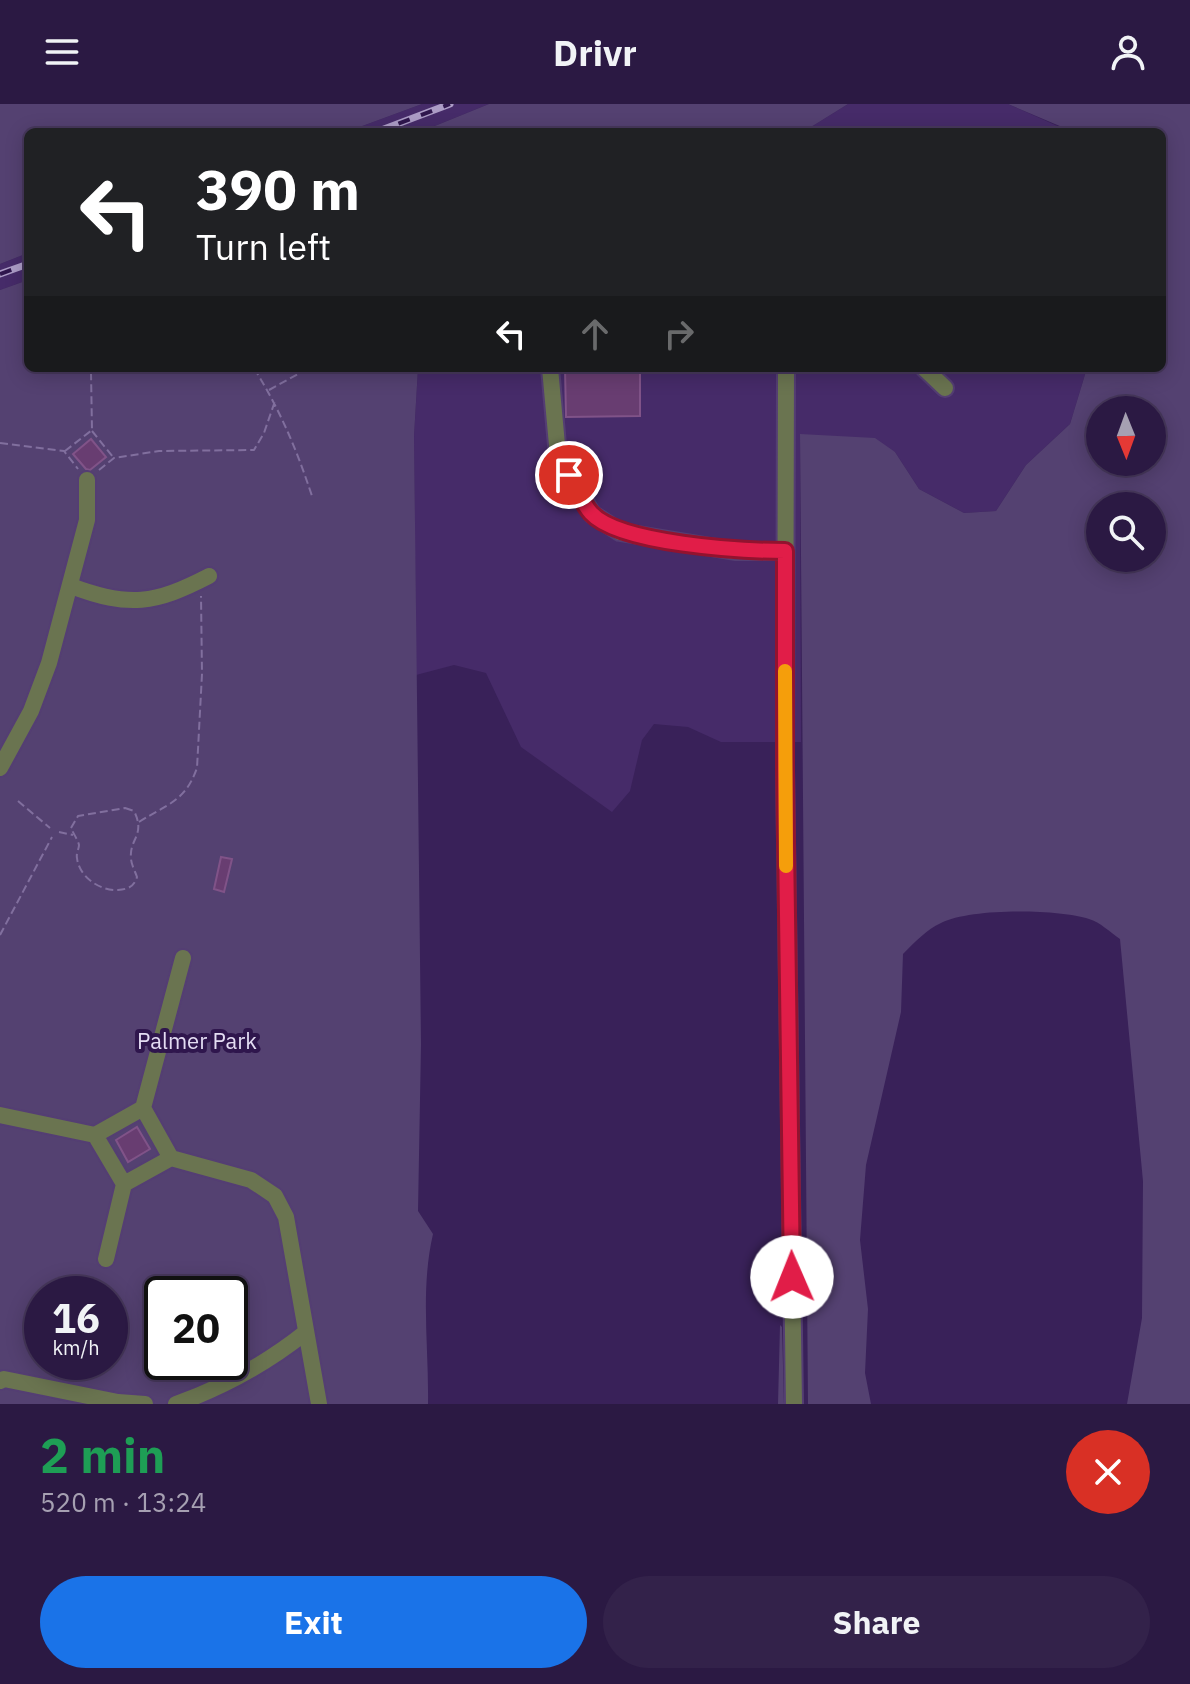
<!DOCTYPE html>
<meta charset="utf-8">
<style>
body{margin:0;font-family:"IBM Plex Sans",sans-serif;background:#33224a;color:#f1f3f6;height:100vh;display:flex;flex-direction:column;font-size:30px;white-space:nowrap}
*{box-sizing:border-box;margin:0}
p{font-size:26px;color:#a6a0b2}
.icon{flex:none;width:44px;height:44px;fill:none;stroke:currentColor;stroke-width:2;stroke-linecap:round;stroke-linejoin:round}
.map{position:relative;height:1300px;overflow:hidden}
.details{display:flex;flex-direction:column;background:#2b1943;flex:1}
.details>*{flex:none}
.top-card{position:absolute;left:24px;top:24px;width:1142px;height:244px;border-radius:12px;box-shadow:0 4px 20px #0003,0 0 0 2px #47385c;background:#202124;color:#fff;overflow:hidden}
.needle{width:52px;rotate:179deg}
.controls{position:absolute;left:1086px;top:292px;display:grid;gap:16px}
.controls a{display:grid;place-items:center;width:80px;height:80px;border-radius:50%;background:#2b1943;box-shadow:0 4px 20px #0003,0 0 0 2px #47385c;font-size:40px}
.speed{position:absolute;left:24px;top:1172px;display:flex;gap:16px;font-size:40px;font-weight:700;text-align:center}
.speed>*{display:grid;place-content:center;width:104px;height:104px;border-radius:50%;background:#2b1943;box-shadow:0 4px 20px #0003,0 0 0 2px #47385c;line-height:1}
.speed small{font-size:20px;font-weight:400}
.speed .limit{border:4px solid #111;border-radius:12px;background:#fff;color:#111}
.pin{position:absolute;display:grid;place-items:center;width:68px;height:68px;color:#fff;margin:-34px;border:4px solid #fff;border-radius:50%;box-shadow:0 2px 8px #0007}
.me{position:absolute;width:88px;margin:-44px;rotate:359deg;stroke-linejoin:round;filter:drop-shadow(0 0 6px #0008)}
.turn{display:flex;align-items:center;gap:28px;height:168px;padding:0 40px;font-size:36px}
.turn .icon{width:104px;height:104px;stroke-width:2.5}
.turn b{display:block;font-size:56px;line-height:68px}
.lanes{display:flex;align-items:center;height:76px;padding:0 40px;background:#0003;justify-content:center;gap:40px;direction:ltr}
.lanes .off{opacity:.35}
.round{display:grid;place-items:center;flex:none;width:84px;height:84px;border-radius:42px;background:#33224a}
.head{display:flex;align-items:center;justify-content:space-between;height:136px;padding:0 40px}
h1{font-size:48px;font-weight:800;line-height:60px;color:#1e9e55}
.action{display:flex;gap:16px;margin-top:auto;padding:16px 40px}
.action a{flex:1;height:92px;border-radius:48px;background:#1a73e8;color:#fff;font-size:32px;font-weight:800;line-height:92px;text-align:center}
.action a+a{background:#33224a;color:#f1f3f6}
header{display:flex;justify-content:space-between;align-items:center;height:104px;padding:0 40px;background:#2b1943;font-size:36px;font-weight:800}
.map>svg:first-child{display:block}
.built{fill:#462b69}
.green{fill:#544171;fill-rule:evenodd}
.building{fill:#683d71;stroke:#805388;stroke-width:2}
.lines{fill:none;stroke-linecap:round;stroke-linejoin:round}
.minor-casing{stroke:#543e73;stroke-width:20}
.path{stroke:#816f9e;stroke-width:2;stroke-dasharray:8 4;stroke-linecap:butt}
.minor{stroke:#6a7450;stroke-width:16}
.rail-casing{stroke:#ac9cc6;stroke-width:7}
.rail{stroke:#2f164d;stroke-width:4;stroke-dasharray:12;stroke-linecap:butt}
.route-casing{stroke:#92132f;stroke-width:20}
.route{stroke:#e11d48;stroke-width:14}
.slow{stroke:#f59e0b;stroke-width:14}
.labels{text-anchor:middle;stroke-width:8;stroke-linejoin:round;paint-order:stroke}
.park-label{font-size:22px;fill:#e3dcf2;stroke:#2f164d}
</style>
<header><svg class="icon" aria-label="menu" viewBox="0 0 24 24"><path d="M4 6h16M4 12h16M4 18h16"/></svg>Drivr<svg class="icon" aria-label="person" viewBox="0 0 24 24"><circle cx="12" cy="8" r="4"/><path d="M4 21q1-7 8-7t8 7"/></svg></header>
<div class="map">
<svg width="1190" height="1300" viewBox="0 0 1190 1300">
<rect width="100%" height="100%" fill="#392159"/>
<path class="built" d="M422,0H489L420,28H346Z
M848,0H1008L1062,24L1064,28H567L811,23Z
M28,149V176L0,186V160Z
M418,264H1087L1070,320L1026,361L996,407L964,409L919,385L895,348L800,331L801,638H721L688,623L654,620L642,636L630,687L612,708L521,643L486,569L454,561L416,571L414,332Z"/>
<path class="green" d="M0,0H422L346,28H28V149L0,160Z
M489,0H848L811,23L420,28Z
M1008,0H1190V1300H1127L1142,1214L1143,1077L1120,835C1111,829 1100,818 1089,815C1057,805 971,804 941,819C926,826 915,838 903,850L901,908L866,1061L860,1136L868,1205L865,1269L871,1300H808L800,330L875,334L895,348L919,385L964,409L996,407L1026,361L1070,320L1087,264H1162V28H1064L1062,23ZM1100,306H1152V358H1100ZM1100,402H1152V454H1100Z
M28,176V264H418L414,332L421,940L418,1107L433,1130C420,1186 429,1243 428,1300H0V186ZM42,1190H110V1258H42ZM162,1190H230V1258H162Z
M780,1221L782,1223L784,1300H778Z"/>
<path class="building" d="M565,264H640V312L566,313Z
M91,335L106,353L90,366L86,365L73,350Z
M221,753L232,755L224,788L214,785Z
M137,1023L150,1045L128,1058L116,1036Z"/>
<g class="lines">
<g class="minor-casing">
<path id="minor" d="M550,264L558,352L592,410L620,428L735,447H785
M786,264L785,666L794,1300
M924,264L945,284
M71,482C129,504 155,500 209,472
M0,664L31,607L49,559L87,416V376
M143,1004L171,1054
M0,1011L95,1031L124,1080
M95,1031L143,1004L183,854
M106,1155L124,1080L171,1054L251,1076L275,1092L286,1113L319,1300
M0,1277L4,1275L118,1298L145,1300
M176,1300C224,1283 267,1259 306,1228"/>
</g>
<path class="path" d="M254,264C281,308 296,344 312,392
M269,286L309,264
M92,327L113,353
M0,339L64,347L78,365
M65,347L92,326L91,269
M99,366L114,354L159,347L254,346L264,329L275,297
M18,697L50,724
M125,704L134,707C146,731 129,735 131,754C131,760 135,767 137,773C134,783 128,785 118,786C100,787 79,773 77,754C76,749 79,745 79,741C78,736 73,729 71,724L78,712Z
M139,718C167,700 185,698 197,664L202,570L201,492
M59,728L73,731
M0,831L52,733"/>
<use href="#minor" class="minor"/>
<g class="rail-casing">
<path id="rail" d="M376,28L450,0
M0,170L28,160"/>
</g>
<use href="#rail" class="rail"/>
</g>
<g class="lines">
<g class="route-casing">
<path id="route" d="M569,371C576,383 582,399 591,409C619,440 743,447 785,447V666L792,1173"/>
</g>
<use href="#route" class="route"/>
<path class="slow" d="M785,567L786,762"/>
</g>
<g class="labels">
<g class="park-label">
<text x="197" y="945">Palmer Park</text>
</g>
</g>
</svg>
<div class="controls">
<a><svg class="needle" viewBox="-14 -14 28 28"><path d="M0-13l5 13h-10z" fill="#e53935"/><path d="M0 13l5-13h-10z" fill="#a6a0b2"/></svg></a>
<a><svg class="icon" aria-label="search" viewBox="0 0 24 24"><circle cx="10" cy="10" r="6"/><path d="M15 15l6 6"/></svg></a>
</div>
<div class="speed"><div>16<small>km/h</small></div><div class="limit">20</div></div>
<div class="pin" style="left:569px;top:371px;background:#d93025"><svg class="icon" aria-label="arrive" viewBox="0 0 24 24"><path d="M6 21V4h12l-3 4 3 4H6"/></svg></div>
<svg class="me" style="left:792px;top:1173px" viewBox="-20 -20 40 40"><circle r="19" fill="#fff"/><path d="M0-13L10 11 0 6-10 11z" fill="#e11d48"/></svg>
<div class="top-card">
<div class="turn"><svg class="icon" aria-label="left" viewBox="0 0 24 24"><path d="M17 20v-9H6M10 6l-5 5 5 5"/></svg><div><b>390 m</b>Turn left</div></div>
<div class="lanes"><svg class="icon" aria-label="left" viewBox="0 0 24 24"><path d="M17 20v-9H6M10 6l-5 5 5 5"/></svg><svg class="icon off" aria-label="ahead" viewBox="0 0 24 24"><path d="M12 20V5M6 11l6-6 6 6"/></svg><svg class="icon off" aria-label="right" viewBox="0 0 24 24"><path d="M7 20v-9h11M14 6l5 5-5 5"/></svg></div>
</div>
</div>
<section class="details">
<div class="head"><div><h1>2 min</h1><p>520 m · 13:24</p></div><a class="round" style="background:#d93025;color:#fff"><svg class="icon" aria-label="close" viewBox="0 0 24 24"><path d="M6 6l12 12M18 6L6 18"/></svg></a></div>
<div class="action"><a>Exit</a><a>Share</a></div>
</section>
